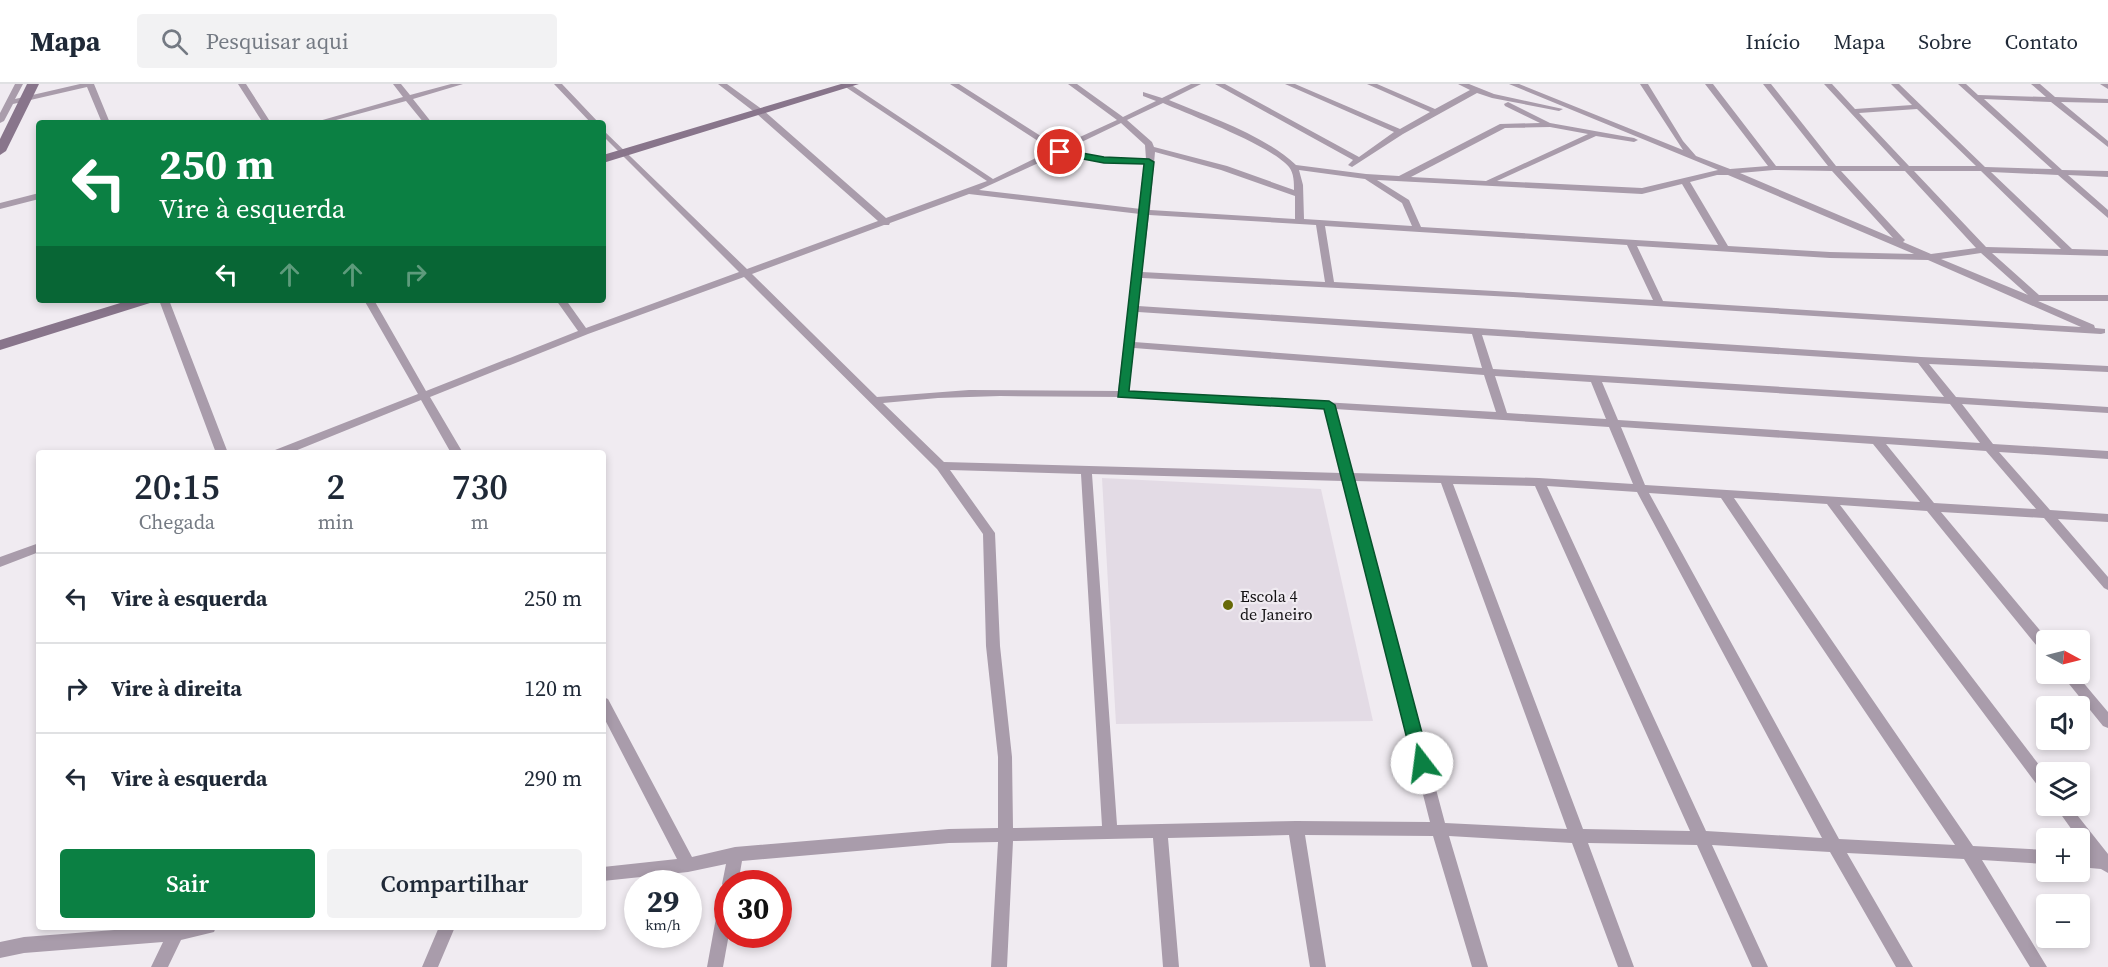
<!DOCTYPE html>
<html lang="pt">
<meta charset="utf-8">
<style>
body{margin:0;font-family:"Source Serif 4",serif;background:#f2f2f3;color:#1f2937;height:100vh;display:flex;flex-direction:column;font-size:22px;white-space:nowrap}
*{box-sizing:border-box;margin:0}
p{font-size:20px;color:#747a83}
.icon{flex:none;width:33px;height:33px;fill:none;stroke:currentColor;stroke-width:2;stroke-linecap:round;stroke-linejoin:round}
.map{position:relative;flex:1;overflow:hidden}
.side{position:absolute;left:36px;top:366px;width:570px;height:480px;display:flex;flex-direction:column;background:#fff;border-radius:6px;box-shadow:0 3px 9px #0003}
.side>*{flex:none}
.hud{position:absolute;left:36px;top:36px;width:570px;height:183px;border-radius:6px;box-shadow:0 3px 9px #0003;background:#0b8043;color:#fff;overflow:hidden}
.needle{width:39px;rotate:97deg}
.buttons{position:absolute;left:2036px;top:546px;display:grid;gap:12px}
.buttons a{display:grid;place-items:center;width:54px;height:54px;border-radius:6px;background:#fff;box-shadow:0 3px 9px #0003;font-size:30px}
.speed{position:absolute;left:624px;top:786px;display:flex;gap:12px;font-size:30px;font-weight:700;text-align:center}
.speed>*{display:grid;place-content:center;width:78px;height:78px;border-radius:50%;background:#fff;box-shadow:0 3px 9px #0003;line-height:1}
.speed small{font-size:15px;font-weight:400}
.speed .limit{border:9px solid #d22;background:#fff;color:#111}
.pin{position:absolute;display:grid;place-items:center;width:51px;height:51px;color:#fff;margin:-26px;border:3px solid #fff;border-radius:50%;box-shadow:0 2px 6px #0007}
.me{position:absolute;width:66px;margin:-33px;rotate:345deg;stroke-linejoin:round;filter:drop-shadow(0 0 4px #0008)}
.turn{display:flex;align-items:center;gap:21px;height:126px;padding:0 24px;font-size:27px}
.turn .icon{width:78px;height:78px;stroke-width:2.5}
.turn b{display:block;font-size:42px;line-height:51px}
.lanes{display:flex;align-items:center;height:57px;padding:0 24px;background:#0003;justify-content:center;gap:30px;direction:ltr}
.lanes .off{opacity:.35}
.eta{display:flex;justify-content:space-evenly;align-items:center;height:102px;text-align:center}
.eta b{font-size:36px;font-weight:600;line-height:42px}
.action{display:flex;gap:12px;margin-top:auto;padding:12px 24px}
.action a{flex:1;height:69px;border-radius:6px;background:#0b8043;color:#fff;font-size:24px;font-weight:600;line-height:69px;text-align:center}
.action a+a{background:#f2f2f3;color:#1f2937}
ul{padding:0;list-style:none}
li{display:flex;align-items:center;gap:18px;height:90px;padding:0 24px;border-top:2px solid #e0e1e3}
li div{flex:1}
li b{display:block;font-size:22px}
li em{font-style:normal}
header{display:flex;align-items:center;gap:36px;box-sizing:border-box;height:84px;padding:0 30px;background:#fff;border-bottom:2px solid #e0e1e3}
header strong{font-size:28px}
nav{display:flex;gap:33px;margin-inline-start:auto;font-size:21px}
.search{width:420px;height:54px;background:#f2f2f3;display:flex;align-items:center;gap:15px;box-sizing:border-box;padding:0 21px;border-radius:6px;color:#747a83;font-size:22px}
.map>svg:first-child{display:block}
.built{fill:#e3dbe5}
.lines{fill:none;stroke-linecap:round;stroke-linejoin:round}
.street{fill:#a99cab;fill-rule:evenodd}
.secondary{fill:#88758b;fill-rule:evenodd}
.route{fill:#0b8043;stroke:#07532c;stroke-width:1.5}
.poi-dot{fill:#676907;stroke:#f0ebf1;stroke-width:2}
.labels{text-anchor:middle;stroke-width:4.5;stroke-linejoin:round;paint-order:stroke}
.poi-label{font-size:16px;fill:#131113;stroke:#f0ebf1;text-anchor:start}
</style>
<header>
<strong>Mapa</strong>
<div class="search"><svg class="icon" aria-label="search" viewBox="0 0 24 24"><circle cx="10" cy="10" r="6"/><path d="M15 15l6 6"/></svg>Pesquisar aqui</div>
<nav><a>Início</a><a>Mapa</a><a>Sobre</a><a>Contato</a></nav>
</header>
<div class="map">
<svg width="2108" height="883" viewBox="0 0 2108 883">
<rect width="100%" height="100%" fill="#f0ebf1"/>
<path class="built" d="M1102,394L1321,405L1373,637L1116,640Z"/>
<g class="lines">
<path class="street" d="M15,0H23L15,15L80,0H94L110,39H102L87,3L13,20L4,37L0,39V29Z
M238,0H246L271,39H263Z
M393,0H401L410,11L451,0H463L413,15L432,39H424L406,17L325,39H312L403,13Z
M554,0H562L599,39H591Z
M718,0H727L763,26L886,134L987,97L841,0H850L993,95L1052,66L950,0H959L1058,63L1117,36L1068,0H1077L1123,33L1156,17L1143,12V8L1162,14L1191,0H1201L1169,16C1210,33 1264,51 1296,81L1366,90L1399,92L1500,40L1540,39L1505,22L1504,20L1508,18L1550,39L1634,54L1638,56L1634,58L1596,52L1497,97L1642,104L1718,86L1509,0H1519L1683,66L1640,0H1648L1683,57L1696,72L1730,85L1768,82L1705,0H1713L1776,82H1828L1763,0H1771L1836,82H1900L1824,0H1832L1855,25L1912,21L1891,0H1899L1985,83L2052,85L1958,0H1966L1978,11L2046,13L2031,0H2040L2055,13L2108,15V19L2061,18L2108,57V63L2051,18L1984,15L2062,86L2108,87V93L2068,91L2108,126V134L2058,91L1991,88L2072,165L2108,166V172L1992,169L2039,211H2108V217H2038L2094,241L2095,244L2105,245V249L2101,250L1513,213L1142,194L1138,222L1921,273L2108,282V288L1929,280L1956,313L2108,323V329L1962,320L1993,360L2108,367V375L1999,368L2050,426L2108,430V438L2058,435L2108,493V506L2104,504L2044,434L1941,428L2048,556H2046V568L2041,567L1927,427L1840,421L2046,690V707L2041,706L1827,420L1734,414L1973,762L2046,766V780L1982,776L2047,883H2030L1964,775L1847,769L1913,883H1896L1830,768L1712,761L1768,883H1752L1697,761L1588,759L1634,883H1618L1572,759L1449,752L1488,883H1472L1433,752L1305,751L1326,883H1310L1289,751L1168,754L1179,883H1163L1153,754L1013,757L1007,883H991L998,758L949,759L742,777L738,800H728V850H729L723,883H707L720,812L722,807L725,806L722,800L726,780L688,788L603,797V783L677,775L603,632V613L608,615L692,773L735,763L949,745L998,744V673L986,562L983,450L937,385L744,193L588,250L430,313L463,369H451L421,316L290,369H273L275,366L418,310L364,216H374L426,307L578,247L556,216H566L586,244L739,188L603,52V46L747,185L878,137L757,30ZM1163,19C1190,31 1272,62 1289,83C1294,89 1294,99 1294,106L1227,82L1154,63L1152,58L1127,36ZM1917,25L1976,82H1909L1859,29ZM1121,39L1145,61L1146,75L1104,74L1065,66ZM1550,43L1588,50L1486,97L1411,93L1505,44ZM1155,68L1221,86L1295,112V135L1150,126ZM1058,70L1104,78L1146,80L1141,125L979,106ZM1299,86L1365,95L1402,119L1412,142L1304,135L1303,101ZM1774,86L1832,87L1893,154L1740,89ZM1841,87H1905L1976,164L1931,170L1903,158L1905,156L1903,154ZM1914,87H1981L2061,165L1986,163ZM1717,91H1728L1914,170L1830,168L1728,162L1690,98ZM1377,96L1642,110L1682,100L1718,161L1421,143L1409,116ZM969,110L1140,130L1118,307L969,306L877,313L752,190L884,141H889L890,139ZM1149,131L1316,141L1325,198L1142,188ZM1325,142L1627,161L1653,216L1334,198ZM1637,162L1830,174L1928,176L2081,243L1663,217ZM1981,169L2028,211L1941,175ZM1138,228L1472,250L1482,284L1134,258ZM1482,251L1918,279L1944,313L1493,285ZM1134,264L1484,291L1496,328L1129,307ZM1495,292L1591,298L1606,335L1507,329ZM1602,298L1950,320L1980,359L1618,336ZM1000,312L1123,313L1324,324L1341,389L944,378L883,319L938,314ZM1335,325L1609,343L1633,400L1539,394L1352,389ZM1621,343L1873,360L1920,418L1645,401ZM1886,360L1986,367L2036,425L1934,419ZM950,386L1081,390L1102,742L1013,744L1012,673L1000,562L995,449ZM1092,390L1343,397L1430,738L1296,737L1117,741ZM1354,397L1441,399L1567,745L1445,739ZM1453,400L1535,402L1690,747L1583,745ZM1547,402L1637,408L1822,754L1706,747ZM1649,409L1721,414L1955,761L1839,755Z
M1215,0H1225L1359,73L1394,48L1285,0H1295L1400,45L1430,28L1367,0H1377L1435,25L1470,6L1458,0H1469L1494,10L1563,25L1559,27L1492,14L1477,9L1403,50L1352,83L1348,81L1353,76Z
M2100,0H2108V5Z
M39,109V115L0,125V119Z
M159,216H169L228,369H216Z
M39,459V468L0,483V473Z
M2061,590H2076L2108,628V644L2103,642Z
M2055,722H2070L2108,770V789L2101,785L2079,783V769L2089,770Z
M153,843H216L214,848L181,856L168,883H151L163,858L24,869L0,874V858L24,853Z
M439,843H455L438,883H422Z"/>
<path class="secondary" d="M27,0H39L6,67L0,71V55Z
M841,0H859L603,79V71Z
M130,216H152L150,219L0,266V256Z"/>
</g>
<path class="route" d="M1060,65L1104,73L1149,75L1154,78L1129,307L1329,317L1335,321L1430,679L1427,684H1416L1413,679L1324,325L1118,313L1144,80L1104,79L1056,70V66Z"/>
<circle class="poi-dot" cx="1228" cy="521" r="6"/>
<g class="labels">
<g class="poi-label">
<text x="1240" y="518">Escola 4<tspan x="1240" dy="18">de Janeiro</tspan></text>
</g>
</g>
</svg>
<div class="buttons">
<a><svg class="needle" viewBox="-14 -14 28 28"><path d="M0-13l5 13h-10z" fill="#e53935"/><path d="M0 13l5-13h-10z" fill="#747a83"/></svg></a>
<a><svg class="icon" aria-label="sound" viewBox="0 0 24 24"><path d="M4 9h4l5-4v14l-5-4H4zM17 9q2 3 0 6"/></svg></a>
<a><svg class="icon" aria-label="layers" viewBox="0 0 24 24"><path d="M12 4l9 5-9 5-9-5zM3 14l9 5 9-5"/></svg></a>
<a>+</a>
<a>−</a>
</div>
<div class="speed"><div>29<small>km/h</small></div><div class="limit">30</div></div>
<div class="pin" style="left:1060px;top:68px;background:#d93025"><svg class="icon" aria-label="arrive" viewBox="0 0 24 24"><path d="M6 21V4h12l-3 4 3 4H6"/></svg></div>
<svg class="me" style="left:1422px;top:679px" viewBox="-20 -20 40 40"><circle r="19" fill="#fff"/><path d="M0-13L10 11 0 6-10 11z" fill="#0b8043"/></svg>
<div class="hud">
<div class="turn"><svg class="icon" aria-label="left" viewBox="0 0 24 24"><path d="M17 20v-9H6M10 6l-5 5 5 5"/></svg><div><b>250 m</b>Vire à esquerda</div></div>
<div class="lanes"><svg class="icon" aria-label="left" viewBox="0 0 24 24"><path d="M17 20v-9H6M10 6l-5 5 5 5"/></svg><svg class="icon off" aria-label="ahead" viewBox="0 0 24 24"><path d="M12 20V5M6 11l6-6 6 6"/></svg><svg class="icon off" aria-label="ahead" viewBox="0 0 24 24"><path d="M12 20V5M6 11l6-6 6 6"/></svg><svg class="icon off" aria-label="right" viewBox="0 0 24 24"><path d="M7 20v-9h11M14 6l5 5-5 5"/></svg></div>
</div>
<section class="side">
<div class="eta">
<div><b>20:15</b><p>Chegada</p></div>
<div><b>2</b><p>min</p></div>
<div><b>730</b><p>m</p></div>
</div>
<ul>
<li><svg class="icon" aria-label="left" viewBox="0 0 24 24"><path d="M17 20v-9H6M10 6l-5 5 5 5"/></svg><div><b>Vire à esquerda</b></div><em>250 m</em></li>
<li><svg class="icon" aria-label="right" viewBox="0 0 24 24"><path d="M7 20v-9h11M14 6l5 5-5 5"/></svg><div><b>Vire à direita</b></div><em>120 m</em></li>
<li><svg class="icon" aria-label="left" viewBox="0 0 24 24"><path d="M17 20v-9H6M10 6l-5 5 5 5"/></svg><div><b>Vire à esquerda</b></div><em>290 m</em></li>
</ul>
<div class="action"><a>Sair</a><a>Compartilhar</a></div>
</section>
</div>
